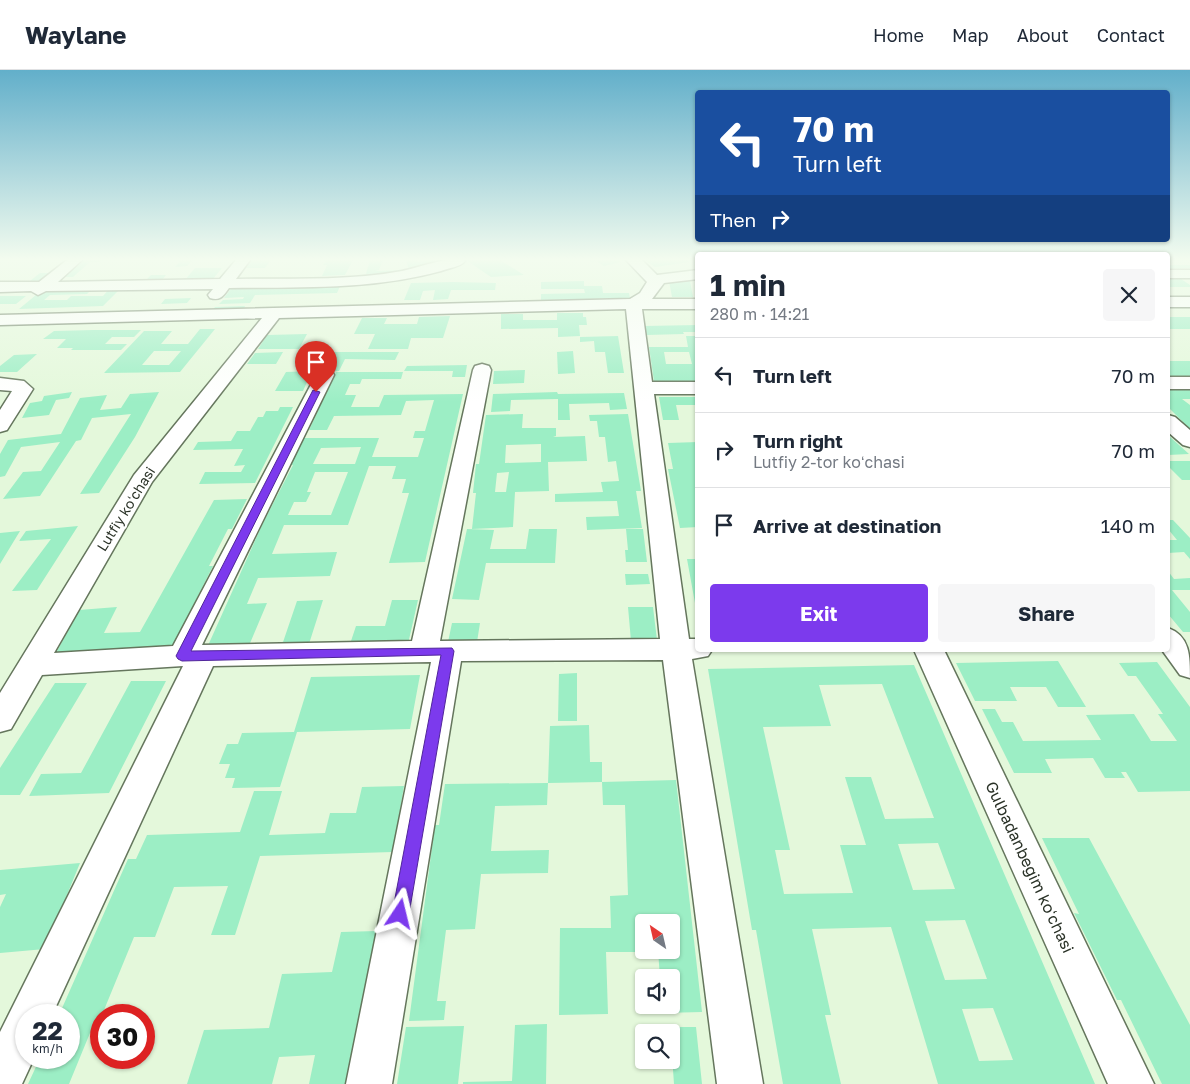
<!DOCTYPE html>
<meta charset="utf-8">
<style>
body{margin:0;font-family:"Golos Text",sans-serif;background:#f6f6f7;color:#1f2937;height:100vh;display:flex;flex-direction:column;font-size:19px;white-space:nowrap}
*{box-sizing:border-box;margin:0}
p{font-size:16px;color:#747a83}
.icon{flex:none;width:28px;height:28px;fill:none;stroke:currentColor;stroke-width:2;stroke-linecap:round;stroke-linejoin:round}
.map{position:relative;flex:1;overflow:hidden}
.panel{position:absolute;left:695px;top:182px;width:475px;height:400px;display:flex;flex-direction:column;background:#fff;border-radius:5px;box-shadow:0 1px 4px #0004}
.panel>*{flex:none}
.guide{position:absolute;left:695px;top:20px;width:475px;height:152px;border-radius:5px;box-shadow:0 1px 4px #0004;background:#1a4fa0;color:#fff;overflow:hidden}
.needle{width:32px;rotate:326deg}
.buttons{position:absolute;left:635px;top:844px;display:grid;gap:10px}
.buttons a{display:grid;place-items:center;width:45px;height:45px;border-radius:5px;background:#fff;box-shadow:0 1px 4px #0004;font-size:25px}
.speed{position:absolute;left:15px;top:934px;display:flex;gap:10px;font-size:25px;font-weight:700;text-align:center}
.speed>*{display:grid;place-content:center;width:65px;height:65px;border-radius:50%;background:#fff;box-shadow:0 1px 4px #0004;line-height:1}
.speed small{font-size:12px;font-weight:400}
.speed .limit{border:8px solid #d22;background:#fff;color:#111}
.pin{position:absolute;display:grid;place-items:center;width:42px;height:42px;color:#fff;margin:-51px -21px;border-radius:50% 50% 50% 0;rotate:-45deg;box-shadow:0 0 5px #0007}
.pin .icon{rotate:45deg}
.me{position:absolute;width:55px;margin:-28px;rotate:10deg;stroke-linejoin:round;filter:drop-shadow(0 0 4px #0008)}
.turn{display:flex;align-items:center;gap:18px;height:105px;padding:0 15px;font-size:22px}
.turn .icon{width:65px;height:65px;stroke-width:2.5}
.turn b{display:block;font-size:35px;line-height:42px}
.then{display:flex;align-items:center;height:48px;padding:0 15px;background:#0003;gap:10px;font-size:19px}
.round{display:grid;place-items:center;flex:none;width:52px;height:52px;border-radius:5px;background:#f6f6f7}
.overview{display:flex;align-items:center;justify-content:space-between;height:85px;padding:0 15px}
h1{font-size:30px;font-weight:700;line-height:38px}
.action{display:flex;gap:10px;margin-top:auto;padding:10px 15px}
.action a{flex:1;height:58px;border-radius:5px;background:#7c3aed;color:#fff;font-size:20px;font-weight:700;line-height:58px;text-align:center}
.action a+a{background:#f6f6f7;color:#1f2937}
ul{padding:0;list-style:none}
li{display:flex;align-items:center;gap:15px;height:75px;padding:0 15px;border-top:1px solid #e0e1e3}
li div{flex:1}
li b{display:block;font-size:19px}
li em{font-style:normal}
header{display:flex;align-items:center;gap:30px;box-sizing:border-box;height:70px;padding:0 25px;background:#fff;border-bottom:1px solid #e0e1e3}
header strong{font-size:24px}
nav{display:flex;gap:28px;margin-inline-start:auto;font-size:18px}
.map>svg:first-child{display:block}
.building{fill:#9ceec5;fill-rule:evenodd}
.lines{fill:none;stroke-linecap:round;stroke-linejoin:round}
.minor-casing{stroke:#65765d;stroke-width:3}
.minor{fill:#fff;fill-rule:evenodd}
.route{fill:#7c3aed;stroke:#51269a}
.labels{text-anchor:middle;stroke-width:4.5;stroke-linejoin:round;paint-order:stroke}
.street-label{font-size:14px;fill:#2a3227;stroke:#fff}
.near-street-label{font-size:16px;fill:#2a3227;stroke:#fff}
</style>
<header>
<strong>Waylane</strong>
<nav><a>Home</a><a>Map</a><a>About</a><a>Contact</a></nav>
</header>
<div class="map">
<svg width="1190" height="1014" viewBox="0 0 1190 1014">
<rect width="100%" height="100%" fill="#e4f8db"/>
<path class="building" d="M81,190H101L99,192H90L73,207H61Z
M181,190H193L187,196L175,197Z
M249,190H271L265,198H243Z
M326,190H353L345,205L322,206L327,195H323Z
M370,190H383L379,200L375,201L410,200L409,203L366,204Z
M406,190H417L418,192L432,190L451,191L409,200Z
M466,190H500L524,205L491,207Z
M588,190H617L621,192L604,196L596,191L591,192Z
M645,190H686L690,192L655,197Z
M1168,195H1190V198L1168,199Z
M195,198H222L213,209L185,210Z
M40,203H55L45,211H30Z
M151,205H166L163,209H147Z
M1168,207H1178L1190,215V217H1168Z
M584,211V216H602L603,223H629L630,228L541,230V224L585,223L584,219H541V212Z
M669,211H690L693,227H672Z
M453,212L496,213L495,220H451L448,229L433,230L435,220L423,221L420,230H404L411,213Z
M341,214L337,223L255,225L250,233L219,234L223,230L243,229L244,227L224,228L232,217Z
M93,218L87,224L50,225L44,230H67L71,226H103L110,218H121L103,236L19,239L42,220Z
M0,226H26L16,234H0Z
M191,228L187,233L161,234L165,229Z
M245,236L243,240L212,241L215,237Z
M557,243H583V247H586L587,255H579L580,266L558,267V258L501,259V244H523V250H557Z
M450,246L443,268H411L408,279H368L375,264H354L362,248H387L384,254H417L419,247Z
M1168,247H1190V259H1168Z
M698,255V262H683L684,264L646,265L644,256Z
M200,259H215L180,302L104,303L144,261H172L161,274H188ZM154,281H181L169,295H142Z
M93,260H141L134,267H112L105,274H127L121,280H71L73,278H57L66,269H43L54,261Z
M307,264L299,279H258L267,265Z
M618,266L624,303H608L605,282H595L594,271L580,272V267Z
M686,266H698V311H654L649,277H688ZM664,282H689L692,294H666Z
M573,281L575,303L558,304L557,282Z
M283,282L276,294H247L255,283Z
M332,282H399L395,290L345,289L339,301L322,302Z
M37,284L17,302H0V296L14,285Z
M1168,291H1190V307H1168Z
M467,295L465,307H452L453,301H404L407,296Z
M525,300L524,313L493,314L494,301Z
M312,301L303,321H275L286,302Z
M336,302H403L401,309H362L360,314H350L345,325H356L351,337H379L384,325L463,324L425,492L389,493L409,423H402L406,409H392L396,396H369L348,455H284L272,484L337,482L330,506L258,508L247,534L267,533L248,578L206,580L262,455L293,395H291L303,368H379L372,387H418L424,368H413L415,361H425L434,330L406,331L401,345L334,346L327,360H309ZM361,377L355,394H313L321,378ZM315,402H348L331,445H288L294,432H306L311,422H307Z
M1168,320H1190V329H1182L1190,335V359L1168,337Z
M72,322L69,328L56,330L49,345L22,348L30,333L42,331L44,326Z
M159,322L135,367L99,423L80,424L131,344L92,348L81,370L76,371L40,426L3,429L23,402L41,401L60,372L21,377L5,406L0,407V384L8,370L61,364L80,328L107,325L100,340L121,338L130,324Z
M557,322L558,324L624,323L627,339L610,340L609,333L569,334L570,350H558V329L511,330L510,341L491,342L493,324Z
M659,327H698V335H676L679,350H663Z
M280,337H293L255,413L199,414L205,402H241L245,395L234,396L243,379L193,380L198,372L231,371L237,361H250L258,347H263L266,341H278Z
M523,344L522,358H556V366L553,367L585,366L587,391L548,392L549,421L515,422L513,457L472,459L476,423H473L476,394H479L486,345ZM541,374V392L505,393L506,375ZM509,402L506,422H495L497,403Z
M628,344L641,421H636L642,458L587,460L586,447L619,446L617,431L555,432V424L603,422L601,412L619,411L616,391L608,392L605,367H599L597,351H590L589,345Z
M1168,365L1169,366L1189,384L1168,385Z
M698,372V457L680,458L668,399H673L668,373Z
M1168,391H1190V410H1182L1168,396Z
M247,429L232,459H228L209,496H213L171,580L56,583L79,540L117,537L104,563L140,562L214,430Z
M1168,450H1173L1190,468V489L1184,482L1168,483V470H1177L1168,459Z
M78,456L37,520L12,521L51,469L19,471L26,461Z
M467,459L494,460L490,479H526L529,459H557L555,493H486L479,530L452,529Z
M626,459H643L647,492H626L625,480H628Z
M20,461L0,494V463Z
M687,489H698V544H697Z
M1168,501L1174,509L1190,508V520H1172L1190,542V562H1183L1168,544Z
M625,504H648L650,514L626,515Z
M323,530L308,577L281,578L297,531Z
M392,530H418L408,574H350L356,556H385Z
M628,537H653L657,570L631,571Z
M452,553H480L477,572H448Z
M1058,591L1086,637H1058L1046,617H1010L1017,631H975L956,593Z
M1157,592L1190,637V721L1138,722L1126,702H1121L1125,708H1105L1093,688L1045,689L1052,703H1014L982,639H995L1002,652H1013L1023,671L1101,670L1086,645L1134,644L1151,671H1177L1158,644H1163L1136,606H1128L1119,593Z
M914,595L937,648L1095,1014H938L891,857L812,859L831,945H825L841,1014H783L756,860H752L708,599ZM882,614L934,748L885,749L871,707H845L866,775H840L853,823L784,824L775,780H790L763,657L831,656L819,615ZM938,773L955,819L913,820L898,774ZM965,850L987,909L945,910L925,851ZM993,938L1013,990L979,991L962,939Z
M577,603V651H558L559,604Z
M420,605L410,659L297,662L280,717L232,718L235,708H225L230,694H219L227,674H238L242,663L294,662L311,607Z
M131,611H166L109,723L29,726L41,704L81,703Z
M55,613H87L20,725H0V698Z
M589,655L590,692H602V712L548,713L550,656Z
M676,710L702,942L663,943V935H671V908H660L658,880H671V852H644V882H606L608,944L559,945L560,858H611L610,826L628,825L625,735H603L602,712Z
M548,713L547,735L495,736L491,781L549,780L548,803L481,804L475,859L446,860L437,931H446L444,950L409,951L435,755H439L445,714Z
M404,716L393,782L260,786L235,865H211L228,816L174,817L155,867H134L95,962L90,963L69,1014H28L40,988H69V945H59L128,789H136L147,765L240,762L254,721H282L269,765L325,763L330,743H356L362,717Z
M1042,768H1089L1190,955V1014H1162L1121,930H1117L1074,843L1079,844Z
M80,793L45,879L0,883V837L6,824L0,825V800Z
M377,861L349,1014H309L315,985L279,987L272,1014H187L204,960L269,958L282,904L332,902L341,862Z
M547,954L546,1014H463V1012L512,1011L515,955Z
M464,956L458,1014H397L406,957Z
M670,957H696L702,1014H674Z"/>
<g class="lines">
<g class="minor-casing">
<path id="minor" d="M67,190H82L58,212L220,209L236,190H250L236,209C291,208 347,211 402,201C418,198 450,185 465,191C461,197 448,198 441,201C372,220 301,217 229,218C223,226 221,231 210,228L208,225L213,219L46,221L38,225L31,221L0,222V212H39Z
M626,190H642L657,205L698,200V209L664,213L652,229H698V239H642L652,312H698V324H654L689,569H698V580H712L708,586L692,589L763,1014H717L663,590L461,591L392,1014H346L431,592L213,596L52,945H26V988H34L22,1014H0V962L183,596L42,605L11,659L0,662V623L134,405L262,248L0,255V245L630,229L640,223L647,212ZM626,239L660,569L440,571L491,300L489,296L482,294L475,296L473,300L412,571L202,575L334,305L332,301L325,299L318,301L316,305L173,576L54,583L152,412L279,248Z
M1168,200H1190V208H1168Z
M1168,227H1190V237H1168Z
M1168,307H1190V319H1168Z
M0,308L24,311L33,319L7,360L0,362V340L12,321L0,320Z
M1168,345L1175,347L1190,360V377L1183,375L1168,362Z
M1168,558C1190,566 1190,586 1190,608L1180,605L1162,580H1168Z
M914,580H944L1154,1014H1108Z"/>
</g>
<use href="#minor" class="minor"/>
</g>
<linearGradient id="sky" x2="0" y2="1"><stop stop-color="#62afca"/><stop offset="0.57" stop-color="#f3fcef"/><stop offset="1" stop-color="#f3fcef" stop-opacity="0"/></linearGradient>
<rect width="1190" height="332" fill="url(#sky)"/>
<path class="route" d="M313,320L320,322L191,581L452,578L454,581L409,844L406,850L400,853L394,850L392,844L441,585L182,591L178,589L176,586Z"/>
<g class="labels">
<g class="street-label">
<text transform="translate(126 439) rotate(-58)" y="5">Lutfiy koʻchasi</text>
</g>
<g class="near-street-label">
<text transform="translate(1030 797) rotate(65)" y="6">Gulbadanbegim koʻchasi</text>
</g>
</g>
</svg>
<div class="buttons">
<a><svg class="needle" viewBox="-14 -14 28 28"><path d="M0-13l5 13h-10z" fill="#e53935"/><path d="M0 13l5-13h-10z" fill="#747a83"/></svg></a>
<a><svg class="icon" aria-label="sound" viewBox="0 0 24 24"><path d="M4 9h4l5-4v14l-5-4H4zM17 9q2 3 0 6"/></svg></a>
<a><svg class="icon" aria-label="search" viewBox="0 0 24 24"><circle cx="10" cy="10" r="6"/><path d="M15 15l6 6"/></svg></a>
</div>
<div class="speed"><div>22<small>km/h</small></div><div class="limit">30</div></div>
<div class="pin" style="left:316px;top:322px;background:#d93025"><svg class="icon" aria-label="arrive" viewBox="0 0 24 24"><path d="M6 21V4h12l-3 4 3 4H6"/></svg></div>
<svg class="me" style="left:400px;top:844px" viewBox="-20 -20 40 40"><path d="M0-17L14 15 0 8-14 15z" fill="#7c3aed" stroke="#fff" stroke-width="4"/></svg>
<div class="guide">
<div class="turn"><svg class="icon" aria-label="left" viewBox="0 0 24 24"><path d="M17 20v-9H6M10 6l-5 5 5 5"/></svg><div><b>70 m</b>Turn left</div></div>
<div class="then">Then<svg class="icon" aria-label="right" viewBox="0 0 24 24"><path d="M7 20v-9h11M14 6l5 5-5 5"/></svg></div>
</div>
<section class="panel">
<div class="overview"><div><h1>1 min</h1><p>280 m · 14:21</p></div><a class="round"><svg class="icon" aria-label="close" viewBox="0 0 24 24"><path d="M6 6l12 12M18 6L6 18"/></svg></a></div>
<ul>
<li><svg class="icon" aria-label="left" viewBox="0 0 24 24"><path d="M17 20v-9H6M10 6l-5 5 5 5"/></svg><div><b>Turn left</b></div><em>70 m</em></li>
<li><svg class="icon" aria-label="right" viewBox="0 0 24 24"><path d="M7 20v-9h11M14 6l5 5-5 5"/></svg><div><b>Turn right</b><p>Lutfiy 2-tor koʻchasi</p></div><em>70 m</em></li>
<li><svg class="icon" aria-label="arrive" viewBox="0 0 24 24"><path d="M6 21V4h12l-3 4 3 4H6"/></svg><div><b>Arrive at destination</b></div><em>140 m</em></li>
</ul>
<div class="action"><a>Exit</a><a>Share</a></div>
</section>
</div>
